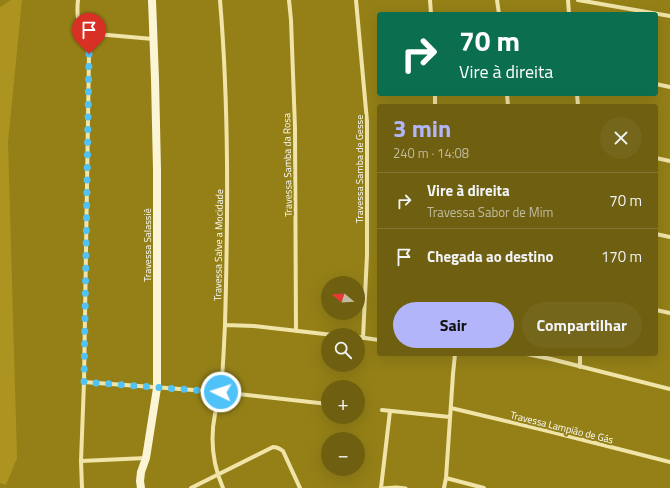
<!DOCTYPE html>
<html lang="pt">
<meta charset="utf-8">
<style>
body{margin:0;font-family:"Titillium Web",sans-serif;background:#74661a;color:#f1f3f6;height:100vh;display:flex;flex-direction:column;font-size:15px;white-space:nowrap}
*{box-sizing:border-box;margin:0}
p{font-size:13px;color:#c0bb9f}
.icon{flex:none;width:22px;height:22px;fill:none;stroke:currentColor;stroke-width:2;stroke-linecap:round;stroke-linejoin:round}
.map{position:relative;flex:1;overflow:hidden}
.sheet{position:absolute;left:377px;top:104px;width:281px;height:252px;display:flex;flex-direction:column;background:#6f6011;border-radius:4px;box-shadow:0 4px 16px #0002}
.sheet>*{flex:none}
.banner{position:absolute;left:377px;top:12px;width:281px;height:84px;border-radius:4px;box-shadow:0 4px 16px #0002;background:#0b6e4f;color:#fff;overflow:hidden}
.needle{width:26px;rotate:288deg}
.controls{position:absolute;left:321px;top:276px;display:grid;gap:8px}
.controls a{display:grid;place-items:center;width:44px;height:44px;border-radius:50%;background:#6f6011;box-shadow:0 4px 16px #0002;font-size:20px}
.pin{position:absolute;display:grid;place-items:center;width:34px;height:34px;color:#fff;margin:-41px -17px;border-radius:50% 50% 50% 0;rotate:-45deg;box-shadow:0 0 4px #0007}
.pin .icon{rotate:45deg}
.me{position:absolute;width:44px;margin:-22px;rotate:274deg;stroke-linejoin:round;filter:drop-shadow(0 0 3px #0008)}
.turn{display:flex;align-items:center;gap:14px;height:84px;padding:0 16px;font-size:18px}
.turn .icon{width:52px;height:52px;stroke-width:2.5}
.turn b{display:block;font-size:28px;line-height:34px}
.round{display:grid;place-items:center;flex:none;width:42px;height:42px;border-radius:21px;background:#74661a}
.summary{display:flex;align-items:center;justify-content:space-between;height:68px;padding:0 16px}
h1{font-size:24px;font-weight:700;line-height:30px;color:#b3b5fa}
.action{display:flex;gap:8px;margin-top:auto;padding:8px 16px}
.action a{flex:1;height:46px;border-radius:24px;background:#b3b5fa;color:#111;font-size:16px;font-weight:700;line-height:46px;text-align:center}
.action a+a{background:#74661a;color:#f1f3f6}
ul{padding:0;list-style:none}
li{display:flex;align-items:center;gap:12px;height:56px;padding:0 16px;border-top:1px solid #817531}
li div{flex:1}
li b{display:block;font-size:15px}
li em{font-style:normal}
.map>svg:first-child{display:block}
.green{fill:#ad9420}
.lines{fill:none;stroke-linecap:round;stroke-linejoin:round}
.lane{stroke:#f0e4a8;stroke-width:3}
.street{stroke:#f0e4a8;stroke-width:4}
.secondary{stroke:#fbf5d6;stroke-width:8}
.route{stroke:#4fc3f7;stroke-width:7;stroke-dasharray:0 12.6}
.labels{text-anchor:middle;stroke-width:4;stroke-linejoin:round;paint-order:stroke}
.street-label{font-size:10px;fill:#fff;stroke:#948017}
</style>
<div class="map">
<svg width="670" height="488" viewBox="0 0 670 488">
<rect width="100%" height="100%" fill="#948017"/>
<path class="green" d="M11,0H22L8,142L17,458L6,485L0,483V7Z"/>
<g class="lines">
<path class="lane" d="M381,488L396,487L406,488"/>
<path class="street" d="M78,0C77,9 77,18 80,26C82,30 85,33 87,37C88,43 88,48 89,54L84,382L81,461L82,488
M220,0C229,108 228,216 225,324C224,346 223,369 221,391C220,398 217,406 215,414C210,439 213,465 223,488
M289,0L291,20L295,128L296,331
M356,0L367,121V255L363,338
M430,0L431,14
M497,0L499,14
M568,0L569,14
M578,0L670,16
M85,33L153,39
M656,84L670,87
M435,94V106
M507,94L508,106
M577,94L578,106
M656,158L670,161
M656,234L670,237
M656,310L670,313
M225,325L254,326L333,335
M358,337L379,340
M527,354L551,359L670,389
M580,354V367
M84,382L221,392L328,404
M358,407H361
M451,408L548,431L670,462
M382,410L450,417
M81,461L146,458
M446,478L484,488
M191,488L273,447C277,447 279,448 283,451L300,488
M381,488L390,411
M444,488L446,478L453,374L455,354"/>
<path class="secondary" d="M141,488L140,481L141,472L146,458L157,388V170L155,79L152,0"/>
</g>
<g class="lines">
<path class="route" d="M89,54L84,382L221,392"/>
</g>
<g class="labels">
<g class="street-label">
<text transform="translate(287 165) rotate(-91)" y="4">Travessa Samba da Rosa</text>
<text transform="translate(359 169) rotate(-90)" y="4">Travessa Samba de Gesse</text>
<text transform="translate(147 245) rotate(-90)" y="4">Travessa Salassiê</text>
<text transform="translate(218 245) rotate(-89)" y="4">Travessa Salve a Mocidade</text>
<text transform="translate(562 427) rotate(14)" y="4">Travessa Lampião de Gás</text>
</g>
</g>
</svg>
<div class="controls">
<a><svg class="needle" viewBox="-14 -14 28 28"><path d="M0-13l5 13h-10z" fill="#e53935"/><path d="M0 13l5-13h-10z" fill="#c0bb9f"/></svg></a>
<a><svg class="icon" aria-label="search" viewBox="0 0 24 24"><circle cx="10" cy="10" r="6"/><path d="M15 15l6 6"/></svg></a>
<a>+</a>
<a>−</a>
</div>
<div class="pin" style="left:89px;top:54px;background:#d93025"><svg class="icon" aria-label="arrive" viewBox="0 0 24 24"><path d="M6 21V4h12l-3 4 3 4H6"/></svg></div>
<svg class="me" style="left:221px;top:392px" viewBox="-20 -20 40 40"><circle r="17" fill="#4fc3f7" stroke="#fff" stroke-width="3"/><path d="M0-11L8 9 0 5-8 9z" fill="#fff"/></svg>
<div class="banner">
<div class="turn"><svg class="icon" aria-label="right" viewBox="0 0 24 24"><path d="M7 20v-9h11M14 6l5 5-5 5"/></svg><div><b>70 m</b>Vire à direita</div></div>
</div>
<section class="sheet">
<div class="summary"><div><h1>3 min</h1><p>240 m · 14:08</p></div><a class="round"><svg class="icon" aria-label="close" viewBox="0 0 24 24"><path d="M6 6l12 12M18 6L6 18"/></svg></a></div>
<ul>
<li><svg class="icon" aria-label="right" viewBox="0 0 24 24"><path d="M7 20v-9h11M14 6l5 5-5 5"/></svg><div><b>Vire à direita</b><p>Travessa Sabor de Mim</p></div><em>70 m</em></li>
<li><svg class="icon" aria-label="arrive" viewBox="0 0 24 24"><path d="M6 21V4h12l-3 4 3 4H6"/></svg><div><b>Chegada ao destino</b></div><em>170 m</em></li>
</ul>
<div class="action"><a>Sair</a><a>Compartilhar</a></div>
</section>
</div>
